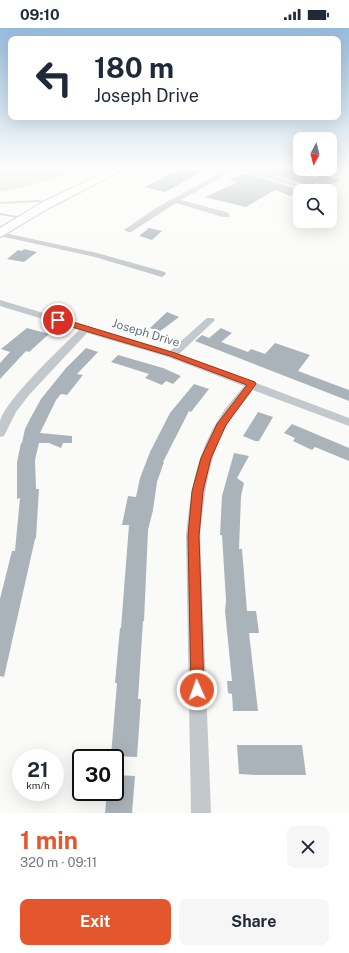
<!DOCTYPE html>
<meta charset="utf-8">
<style>
body{margin:0;font-family:"Public Sans",sans-serif;background:#f6f6f7;color:#1f2937;height:100vh;display:flex;flex-direction:column;font-size:15px;white-space:nowrap}
*{box-sizing:border-box;margin:0}
p{font-size:13px;color:#747a83}
.icon{flex:none;width:22px;height:22px;fill:none;stroke:currentColor;stroke-width:2;stroke-linecap:round;stroke-linejoin:round}
.map{position:relative;height:785px;overflow:hidden}
.panel{display:flex;flex-direction:column;background:#fff;flex:1}
.panel>*{flex:none}
.guide{position:absolute;left:8px;top:8px;width:333px;height:84px;border-radius:8px;box-shadow:0 4px 16px #0002;background:#fff;color:#1f2937;overflow:hidden}
.needle{width:26px;rotate:187deg}
.controls{position:absolute;left:293px;top:104px;display:grid;gap:8px}
.controls a{display:grid;place-items:center;width:44px;height:44px;border-radius:8px;background:#fff;box-shadow:0 4px 16px #0002;font-size:20px}
.speed{position:absolute;left:12px;top:721px;display:flex;gap:8px;font-size:20px;font-weight:700;text-align:center}
.speed>*{display:grid;place-content:center;width:52px;height:52px;border-radius:50%;background:#fff;box-shadow:0 4px 16px #0002;line-height:1}
.speed small{font-size:10px;font-weight:400}
.speed .limit{border:2px solid #111;border-radius:6px;background:#fff;color:#111}
.pin{position:absolute;display:grid;place-items:center;width:34px;height:34px;color:#fff;margin:-17px;border:2px solid #fff;border-radius:50%;box-shadow:0 1px 4px #0007}
.me{position:absolute;width:44px;margin:-22px;rotate:358deg;stroke-linejoin:round;filter:drop-shadow(0 0 3px #0008)}
.turn{display:flex;align-items:center;gap:14px;height:84px;padding:0 20px;font-size:18px}
.turn .icon{width:52px;height:52px;stroke-width:2.5}
.turn b{display:block;font-size:28px;line-height:34px}
.round{display:grid;place-items:center;flex:none;width:42px;height:42px;border-radius:8px;background:#f6f6f7}
.summary{display:flex;align-items:center;justify-content:space-between;height:68px;padding:0 20px}
h1{font-size:24px;font-weight:700;line-height:30px;color:#e4572e}
.cta{display:flex;gap:8px;margin-top:auto;padding:8px 20px}
.cta a{flex:1;height:46px;border-radius:8px;background:#e4572e;color:#fff;font-size:16px;font-weight:700;line-height:46px;text-align:center}
.cta a+a{background:#f6f6f7;color:#1f2937}
.status{display:flex;justify-content:space-between;align-items:center;height:28px;padding:0 20px;background:#fff;direction:ltr}
.status svg{height:11px;fill:currentColor}
.map>svg:first-child{display:block}
.green{fill:#dadfd7}
.building{fill:#aab3b9}
.lines{fill:none;stroke-linecap:round;stroke-linejoin:round}
.primary-casing{stroke:#b5babe;stroke-width:2}
.service{fill:#c3c8cc;fill-rule:evenodd}
.minor{fill:#c3c8cc;fill-rule:evenodd}
.primary{fill:#fff;fill-rule:evenodd}
.route{fill:#e4572e;stroke:#94391e}
.labels{text-anchor:middle;stroke-width:4;stroke-linejoin:round;paint-order:stroke}
.street-label{font-size:12px;fill:#657683;stroke:#fff}
</style>
<div class="status"><b>09:10</b><svg viewBox="0 0 49 12"><path d="M0 12V9h3v3zM5 12V6h3v6zM10 12V3h3v9zM15 12V0h3v12zM26 1h20v11H26zM47 4h2v5h-2z"/></svg></div>
<div class="map">
<svg width="349" height="785" viewBox="0 0 349 785">
<rect width="100%" height="100%" fill="#fafaf8"/>
<path class="green" d="M0,139H89L33,157L0,164Z"/>
<path class="building" d="M182,139H211L165,164L145,159Z
M257,139H276L315,150L322,147L340,152L327,158L316,155L309,158L254,141Z
M244,145L301,162L290,168L275,162L246,179L205,169L238,154L230,152Z
M149,200L162,203L152,212L139,208Z
M24,221L37,224L24,234L7,231L18,222L22,223Z
M167,284L179,289L159,304L150,300Z
M27,300L49,306L29,324L26,323L0,351V335L10,324L1,321Z
M221,300L232,305L221,314L248,324L251,321L265,326L275,315L310,327L298,343L349,362V373L195,313L202,307L209,310Z
M86,320L98,324L77,346L83,347L67,367L61,366L56,372L40,405L72,408V415H63L61,420L49,415H39L35,432L36,461H39L36,510L35,511L4,649L0,648V571L12,523H15L20,470L17,471V434L21,415H22L25,401L30,391L41,371L66,340Z
M118,327L163,340L181,348L173,356L166,353L162,357L145,350L149,346L111,334Z
M194,356L209,361L191,384L189,383L163,434H164L157,454L153,482L148,502L144,593H143L138,671H141L137,729L111,728L117,655H115L120,600H121L129,497H122L128,468L136,469L140,450L150,424L170,385Z
M258,384L273,389L259,413H255L243,408Z
M292,396L349,420V433L315,419L312,422L293,413L295,410L284,405Z
M234,425L249,428L237,450L244,455L241,468L239,521H242L247,583H256L259,605H249L258,683H233L232,666L228,665L227,653H232L225,583L226,572L222,507H220L222,468Z
M237,717H302L306,747H256L239,746Z
M115,747L135,748L132,785H105L107,764H115Z"/>
<g class="lines">
<g class="primary-casing">
<path id="primary" d="M115,139H128L49,180L4,207L0,209V200L41,175Z"/>
</g>
<path class="service" d="M37,172L49,173L51,174L49,175L37,174L0,176V174Z
M0,185L22,189L24,190L22,191L0,187Z"/>
<path class="minor" d="M230,139H244L320,163H310L236,141L181,172L229,185V189H223L176,175L131,204H128L124,202L156,180Z
M330,165L333,166V168L330,169Z
M0,204L97,225L165,244L166,246L162,249L95,229L0,208Z
M0,272L170,323L207,290H213L215,292L213,294L179,326L349,390V398L253,362C245,373 235,384 227,396C208,430 204,469 200,507L211,785H191L186,507C190,467 196,427 218,392C225,380 235,369 244,358L168,329L87,305L29,367L16,384L4,408L0,409C0,404 0,399 0,394C4,373 62,319 79,302L0,278Z"/>
<use href="#primary" class="primary"/>
</g>
<linearGradient id="sky" x2="0" y2="1"><stop stop-color="#96bcdc"/><stop offset="0.56" stop-color="#fdfdfc"/><stop offset="1" stop-color="#fdfdfc" stop-opacity="0"/></linearGradient>
<rect width="349" height="249" fill="url(#sky)"/>
<path class="route" d="M55,290H60L175,325L255,354L256,356L226,397L211,430L203,463L199,508L204,662L202,667L197,669L193,667L191,662L188,508L192,463L201,430L217,396L247,357L170,328L55,294Z"/>
<g class="labels">
<g class="street-label">
<text transform="translate(146 305) rotate(17)" y="4">Joseph Drive</text>
</g>
</g>
</svg>
<div class="controls">
<a><svg class="needle" viewBox="-14 -14 28 28"><path d="M0-13l5 13h-10z" fill="#e53935"/><path d="M0 13l5-13h-10z" fill="#747a83"/></svg></a>
<a><svg class="icon" aria-label="search" viewBox="0 0 24 24"><circle cx="10" cy="10" r="6"/><path d="M15 15l6 6"/></svg></a>
</div>
<div class="speed"><div>21<small>km/h</small></div><div class="limit">30</div></div>
<div class="pin" style="left:58px;top:292px;background:#d93025"><svg class="icon" aria-label="arrive" viewBox="0 0 24 24"><path d="M6 21V4h12l-3 4 3 4H6"/></svg></div>
<svg class="me" style="left:197px;top:662px" viewBox="-20 -20 40 40"><circle r="17" fill="#e4572e" stroke="#fff" stroke-width="3"/><path d="M0-11L8 9 0 5-8 9z" fill="#fff"/></svg>
<div class="guide">
<div class="turn"><svg class="icon" aria-label="left" viewBox="0 0 24 24"><path d="M17 20v-9H6M10 6l-5 5 5 5"/></svg><div><b>180 m</b>Joseph Drive</div></div>
</div>
</div>
<section class="panel">
<div class="summary"><div><h1>1 min</h1><p>320 m · 09:11</p></div><a class="round"><svg class="icon" aria-label="close" viewBox="0 0 24 24"><path d="M6 6l12 12M18 6L6 18"/></svg></a></div>
<div class="cta"><a>Exit</a><a>Share</a></div>
</section>
